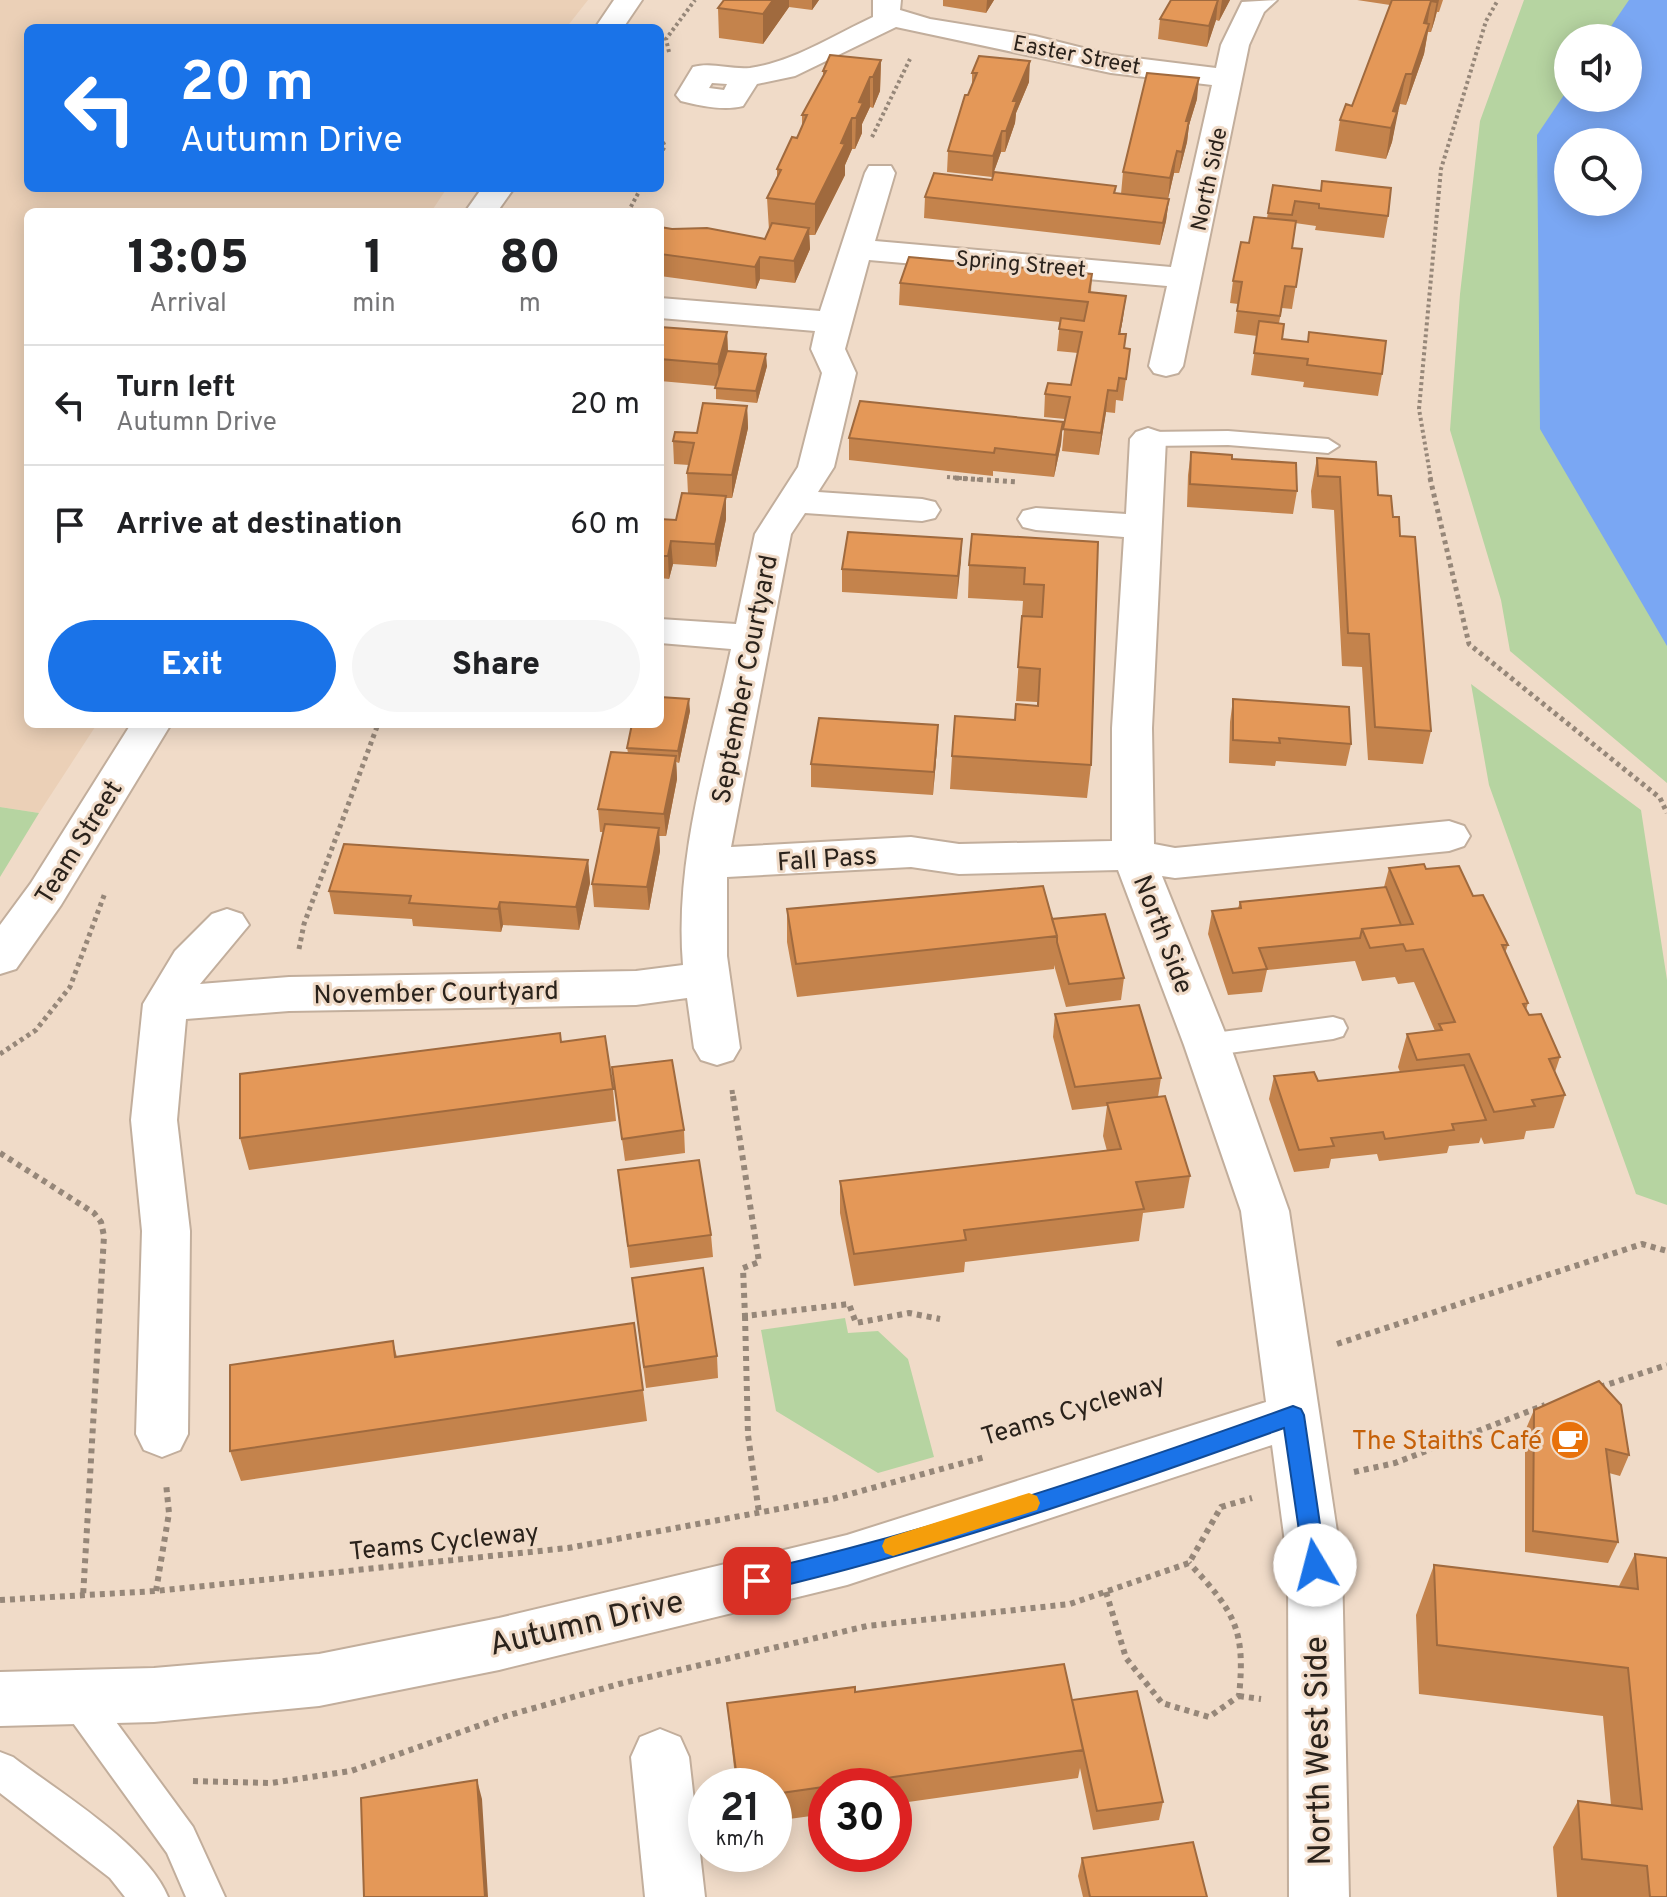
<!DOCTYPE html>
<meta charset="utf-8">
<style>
body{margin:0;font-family:Overpass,sans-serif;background:#f6f6f6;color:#202124;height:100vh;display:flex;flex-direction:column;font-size:30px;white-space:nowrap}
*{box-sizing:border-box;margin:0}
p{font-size:26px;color:#757577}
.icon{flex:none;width:44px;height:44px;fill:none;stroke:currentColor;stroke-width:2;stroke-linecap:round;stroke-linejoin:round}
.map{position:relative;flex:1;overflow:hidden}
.panel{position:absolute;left:24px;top:208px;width:640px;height:520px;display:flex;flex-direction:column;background:#fff;border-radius:12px;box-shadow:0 4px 20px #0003}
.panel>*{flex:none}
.hud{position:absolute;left:24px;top:24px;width:640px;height:168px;border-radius:12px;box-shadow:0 4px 20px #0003;background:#1a73e8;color:#fff;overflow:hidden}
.buttons{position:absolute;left:1554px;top:24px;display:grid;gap:16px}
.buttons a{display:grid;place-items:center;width:88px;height:88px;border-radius:50%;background:#fff;box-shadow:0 4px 20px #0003;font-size:40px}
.speed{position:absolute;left:688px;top:1768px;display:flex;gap:16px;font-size:40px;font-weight:700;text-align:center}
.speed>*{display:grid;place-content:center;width:104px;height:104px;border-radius:50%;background:#fff;box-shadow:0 4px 20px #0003;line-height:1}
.speed small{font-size:20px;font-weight:400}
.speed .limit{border:12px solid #d22;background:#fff;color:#111}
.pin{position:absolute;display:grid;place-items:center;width:68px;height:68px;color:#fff;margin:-34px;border-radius:16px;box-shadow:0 4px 12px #0006}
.me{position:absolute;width:88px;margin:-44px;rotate:352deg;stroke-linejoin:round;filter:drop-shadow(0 0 6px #0008)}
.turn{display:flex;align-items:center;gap:28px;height:168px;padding:0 24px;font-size:36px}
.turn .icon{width:104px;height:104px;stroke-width:2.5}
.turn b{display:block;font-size:56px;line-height:68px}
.eta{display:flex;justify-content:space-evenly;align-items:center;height:136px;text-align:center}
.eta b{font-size:48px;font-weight:800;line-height:56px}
.action{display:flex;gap:16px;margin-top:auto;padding:16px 24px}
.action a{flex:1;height:92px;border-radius:48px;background:#1a73e8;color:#fff;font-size:32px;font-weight:800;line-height:92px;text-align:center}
.action a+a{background:#f6f6f6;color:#202124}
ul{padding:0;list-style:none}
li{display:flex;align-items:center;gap:24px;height:120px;padding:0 24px;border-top:2px solid #e0e0e0}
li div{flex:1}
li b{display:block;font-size:30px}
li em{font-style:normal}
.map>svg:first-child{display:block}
.built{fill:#ebd0b7}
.green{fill:#b6d4a1;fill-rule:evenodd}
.water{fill:#7aa7f3;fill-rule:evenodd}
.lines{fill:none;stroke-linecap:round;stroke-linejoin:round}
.service-casing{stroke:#c2ae9c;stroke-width:4}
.minor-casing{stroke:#c2ae9c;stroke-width:4}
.tertiary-casing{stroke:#c2ae9c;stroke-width:4}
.path-far2{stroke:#968779;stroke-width:4;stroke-dasharray:3 3;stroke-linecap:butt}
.path-far1{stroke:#968779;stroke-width:5;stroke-dasharray:4 4;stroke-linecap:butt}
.path{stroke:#968779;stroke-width:6;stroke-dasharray:5 5;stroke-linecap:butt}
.service{fill:#fff;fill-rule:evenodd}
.minor{fill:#fff;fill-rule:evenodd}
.tertiary{fill:#fff;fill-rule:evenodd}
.wall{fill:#c4834c}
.shaded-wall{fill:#a06a3e}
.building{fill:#e49858;stroke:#a06a3e;stroke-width:2}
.route{fill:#1a73e8;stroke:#114b97;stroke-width:2}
.slow{fill:#f59e0b}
.labels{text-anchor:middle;stroke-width:6;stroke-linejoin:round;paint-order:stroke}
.far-street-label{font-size:22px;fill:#2a221b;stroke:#f0dbc8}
.street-label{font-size:26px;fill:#2a221b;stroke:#f0dbc8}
.food-label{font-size:26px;fill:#c56008;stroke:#f0dbc8;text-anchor:end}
.near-street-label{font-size:32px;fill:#2a221b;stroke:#f0dbc8}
</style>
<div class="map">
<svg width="1667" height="1897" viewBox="0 0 1667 1897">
<rect width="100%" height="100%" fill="#f0dbc8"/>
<path class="built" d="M0,0H588L566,28H28V188H447L431,212H28V724H97L39,813L0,807Z"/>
<path class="green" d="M1524,0H1667V783L1510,651L1501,600L1450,430L1460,294L1480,121ZM1568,38H1628V98H1568ZM1568,142H1628V202H1568Z
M1471,684L1641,810L1667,980V1205L1636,1194L1489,785Z
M0,807L39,813L0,877Z
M845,1318L848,1333L878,1331L908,1359L934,1457L878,1473L776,1411L761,1330Z"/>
<path class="water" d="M1629,0H1667V646L1540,429L1537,135L1568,89V98H1628V38H1603ZM1568,142H1628V202H1568Z"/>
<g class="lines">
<g class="service-casing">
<path id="service" d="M1228,431L1328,439L1339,446L1328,453L1228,445L1148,446L1137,439L1148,432Z
M1333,1017L1343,1020L1347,1028L1343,1036L1333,1039L1207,1056L1197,1053L1192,1045L1197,1037L1207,1034Z
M76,1680L89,1685L193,1827L225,1897H186L167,1853L63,1709L58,1697L63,1685Z
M0,1752L13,1757C59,1792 147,1845 168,1897H125L110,1878L0,1793Z"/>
</g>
<g class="minor-casing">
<path id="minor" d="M873,0H901L900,10L930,19L1035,36L1111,55L1216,68L1221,45L1242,2L1277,0L1264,12L1249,45L1183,366L1178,373L1166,376L1154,373L1149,366L1167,286L869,260L845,349L856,373L834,467L818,492L922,499L935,502L940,510L935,518L922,521L805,513L791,534L731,847L911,837L959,844L1112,841V728L1124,537L1036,530L1023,527L1018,519L1023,511L1036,508L1126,514L1130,439L1136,432L1148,428L1160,432L1166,439L1152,728L1154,844L1175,848L1449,821L1464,826L1470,836L1464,846L1449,851L1175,878L1162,876L1230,1045L1289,1211L1342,1565L1349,1897H1289L1288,1565L1272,1445L847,1585L499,1670L319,1706L154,1722L0,1726V1672L154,1668L319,1654L499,1618L847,1535L1266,1402L1241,1211L1184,1045L1118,870L959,874L911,867L727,877V956L740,1048L733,1060L717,1065L701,1060L694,1048L687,998L636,1005L289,1011L186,1019L177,1120L190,1231L188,1434L180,1450L162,1457L144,1450L136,1434L142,1231L131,1120L143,1004L175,951L212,914L227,909L242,914L249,925L200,984L289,977L636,971L683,965C674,859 709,752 731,649L660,643V619L736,624L755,534L798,467L822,373L811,349L815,331L660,318V298L820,311L865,173L869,166H891L895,173L875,241L1171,267L1212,85L1111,73L896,27L795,76L757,84L743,106C724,111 700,106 681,101L676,95L693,67C712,62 731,70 750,68C793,62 834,35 873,17ZM712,83L727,84L724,90L709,88Z
M660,1729L680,1737L689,1757L705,1897H645L631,1757L640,1737Z"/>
</g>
<g class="tertiary-casing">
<path id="tertiary" d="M614,0H642L623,28H595Z
M482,188H514L497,212H465Z
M131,724H171L61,905L16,969L0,974V925L31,883Z"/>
</g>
<path class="path-far2" d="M669,52L666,39L695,0
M660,137L665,146L660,155
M872,137L910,59
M628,212L641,188
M947,477L983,480
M1431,480L1419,409L1441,169L1486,21L1498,0"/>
<path class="path-far1" d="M955,478L1017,482
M1430,478L1469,644L1660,798L1667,813
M299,949L304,924L378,724
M0,1054L36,1030L70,987L105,893
M732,1090L733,1098"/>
<path class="path" d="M733,1096L759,1262L743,1268L745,1316L849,1304L856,1323L909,1313L940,1319
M0,1153L94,1213L101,1222L104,1236L83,1597
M745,1316L748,1435L759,1513
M1337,1344L1642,1244L1667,1251
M1600,1387L1667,1365
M1354,1472L1395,1463L1545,1405
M156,1591L169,1513L166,1483
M1106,1592L1126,1658L1162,1703L1209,1717L1239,1696C1246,1629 1234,1611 1189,1563
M0,1600L156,1591L568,1548L832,1499L985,1457
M1239,1696L1261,1699
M193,1781L271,1783L351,1771L506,1716L619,1684L867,1626L1070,1604L1189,1563L1221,1507L1252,1498"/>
<use href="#service" class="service"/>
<use href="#minor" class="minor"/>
<use href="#tertiary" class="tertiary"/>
</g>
<path class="wall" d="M724,0H819L812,10L789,7L763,44L719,38L718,8Z
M943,0H994L986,13L943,6Z
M1171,0H1230L1219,21L1216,20L1207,47L1158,39L1160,19Z
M1357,0H1443L1439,12H1437L1431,32H1428L1424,54L1406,105L1400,104L1397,113L1392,142L1386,159L1335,151L1340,120L1352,106L1390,5Z
M881,60L880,91L873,108L870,107L862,124V133L855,149H852L845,165V175L815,235H809L810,249L795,283L760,279L756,289L660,276V227L765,239L769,230L767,198L777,179V169L797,138L802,126V115L823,77V71Z
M972,73L1029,82L1016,113L1015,123L1005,152H1001L992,177L947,172L948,151L972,87Z
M1197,99L1189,125L1187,142L1179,173H1174L1168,199L1121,194L1123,172Z
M992,180L1116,186L1115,193L1169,199L1166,221L1160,245L924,218L925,197Z
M1273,185L1388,216L1384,238L1315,230L1316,226L1295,223L1292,248L1302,249L1292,309L1282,308L1279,323L1282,339L1382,374L1378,396L1303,387L1304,382L1251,375L1257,336L1234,333L1238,304L1230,303L1233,281L1249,243L1267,218Z
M1092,274L1091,292L1123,318L1120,334L1125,348L1130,349L1123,401L1116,400L1115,413L1106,412L1099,455L1062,451L1065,419L1044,417L1045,394L1071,385L1078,353L1057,351L1060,322L899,305L900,283Z
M660,327L727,332L728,352L767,366L757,403L716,399V386L660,381Z
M747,406L748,428L732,498H726V519L716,567L673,564L669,579L660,578V519L676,520L688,494L687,473L689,465L674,464L673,441L697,433Z
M1063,422L1061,444L1054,477L993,471V476L849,460V438Z
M1191,452L1232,459L1297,491L1293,514L1187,507L1188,475Z
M1317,458L1378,495L1393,517L1400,536L1431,731L1423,764L1368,760L1362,667L1342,666L1334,510L1312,508L1311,491Z
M962,539L957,599L842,592V569Z
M1098,542L1091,765L1087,798L950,789L952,756L1015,720L1037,705V702L1016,701L1023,601L968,598L969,565Z
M1233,699L1351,744L1346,766L1276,761L1275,766L1229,763L1230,722Z
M690,711L679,763L676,762L677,779L666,836H659L660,851L649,910L594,907L592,884L603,832H600L598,809L628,753L627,748Z
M937,748L933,795L811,787V764Z
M588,860L590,883L579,930L503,925L501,932L413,926L412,919L334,914L329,891Z
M1389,868L1426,869L1473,896L1508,945L1505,953L1528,1003L1526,1010L1529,1015L1560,1057L1555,1072L1565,1095L1554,1128L1526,1131L1524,1139L1484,1144L1481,1137L1479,1143L1449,1146L1447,1153L1379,1161L1377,1154L1331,1159L1329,1168L1294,1172L1269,1099L1274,1076L1318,1081L1400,1072L1398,1067L1407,1034L1435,1031L1414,982L1398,984L1395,977L1362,981L1355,961L1267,970L1262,992L1228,995L1208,934L1212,911L1238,908L1240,902L1384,887Z
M787,909L1052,919L1124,978L1121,1000L1066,1007L1054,965V969L797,997L787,942Z
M1055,1014L1161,1078L1158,1097L1190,1176L1184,1208L1143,1213L1139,1241L965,1262L964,1272L854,1286L840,1213V1181L1107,1151L1103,1136L1107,1106L1072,1110L1053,1037Z
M561,1042L613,1089L616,1121L249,1170L240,1138Z
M612,1067L684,1130L685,1153L625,1161Z
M618,1170L711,1235L713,1257L630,1268Z
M632,1278L717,1356L718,1378L646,1388Z
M393,1341L397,1357L643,1390L647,1421L241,1481L230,1451Z
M1534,1410L1629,1455L1620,1476L1609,1473L1618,1542L1608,1563L1525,1552V1431Z
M1635,1554L1667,1897H1557L1553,1847L1578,1801L1611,1805L1603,1716L1419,1694L1416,1615L1434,1565L1619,1586Z
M855,1692L1072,1701L1163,1802L1159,1820L1093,1830L1080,1768L1078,1778L894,1804V1786H826V1814L774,1821V1786H736L727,1703Z
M1082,1858L1207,1897H1083L1078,1876Z"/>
<path class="shaded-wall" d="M773,0H789V7L763,44V14Z
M812,0H819L812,10Z
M987,0H994L986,13Z
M1218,0L1216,20L1207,47L1209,26Z
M1222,0H1230L1219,21Z
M1437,0H1439L1435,19L1431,32Z
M1431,1L1426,31L1424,23Z
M1429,24L1424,54L1406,105L1412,74Z
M881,60L880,91L873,108V77Z
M1030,61L1029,82L1016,113L1015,123L1005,152L1006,131L1013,101Z
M1406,74L1392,142L1386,159L1393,111Z
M870,77V107L862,124V133L855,149L856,118L859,102Z
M1199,78L1197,99L1189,125L1187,142L1179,173L1186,121Z
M852,118V149L845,165V175L815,235V204Z
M1002,131L1001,152L992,177L993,156Z
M1177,151L1174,173L1168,199L1170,178Z
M1169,199L1166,221L1160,245L1163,223Z
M809,228L810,249L795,283L794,261Z
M760,257V279L756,289L755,267Z
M1126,296L1123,318L1116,356L1119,334Z
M727,332L728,354L719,386L718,364Z
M766,354L767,366L757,403L756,391Z
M1108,390L1106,412L1099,455L1101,433Z
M747,406L748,428L732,498V475Z
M1063,422L1061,444L1054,477L1056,455Z
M726,496V519L716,567L715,544Z
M962,539L961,562L957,599L958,576Z
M671,541L673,564L669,579L668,556Z
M689,699L690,711L679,763L678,751Z
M938,725L937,748L933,795L934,772Z
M676,756L677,779L666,836L664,814Z
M659,828L660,851L649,910L647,887Z
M588,860L590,883L579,930L576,907Z
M500,902L503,925L501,932L498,909Z
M477,1780L482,1799L488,1897H485Z"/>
<path class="building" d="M724,0H773L763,14L718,8Z
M1171,0H1218L1209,26L1160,19Z
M1392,0H1437V2L1431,1L1424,23L1429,24L1412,74H1406L1393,111L1397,112L1391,128L1340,120L1346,104L1352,106Z
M830,55L881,60L873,77H870L859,102L863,103L856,118H852L841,143L845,144L815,204L767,198L781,170L777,169L792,137L797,138L807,115H802L826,71H823Z
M979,56L1030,61L1013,101H1017L1006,131H1002L993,156L948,151L965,95H968L977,73H972Z
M1147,73L1199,78L1186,121H1189L1182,152L1177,151L1170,178L1123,172Z
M994,172L1116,186L1114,193L1169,199L1163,223L925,197L934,173L992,180Z
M1322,181L1391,188L1388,216L1319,208V204L1295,201L1292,215L1268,213L1273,185L1321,191Z
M1254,217L1296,221L1292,248L1302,249L1296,287L1285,286L1280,316L1237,311L1242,282L1233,281L1241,242L1249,243Z
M772,223L809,228L794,261L760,257L755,267L660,254V227L672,229L707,228L765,239Z
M909,257L1092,274L1089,292L1126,296L1119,334H1126L1124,348L1130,349L1126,379L1119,378L1117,391L1108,390L1101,433L1063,429L1070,397L1045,394L1048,383L1071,385L1082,332L1059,329L1061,318L1084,321L1088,302L900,283Z
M1259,321L1284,324L1282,339L1308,342L1309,332L1386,341L1382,374L1307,365L1308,359L1254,353Z
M660,327L727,332L718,364L660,359Z
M727,351L766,354L756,391L715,388Z
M860,401L1063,422L1056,455L995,448L994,453L849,438Z
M703,403L747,406L732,475L687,473L694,443L673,441L675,432L697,433Z
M1191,452L1232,455V459L1296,463L1297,491L1190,484Z
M1317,458L1376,462L1378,495L1391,496L1393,517H1399L1400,536L1415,537L1431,731L1375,727L1369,634L1348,633L1340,477L1318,476Z
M682,493L726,496L715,544L671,541L668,556H660V519L676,520Z
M848,532L962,539L958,576L842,569Z
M972,534L1098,542L1091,765L952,756L955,716L1015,720L1016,704L1038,706L1040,669L1018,667L1022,616L1042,617L1044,585L1024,584L1025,568L969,565Z
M660,697L689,699L678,751L627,748L632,724H660Z
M1233,699L1349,707L1351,744L1279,738L1280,743L1233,740Z
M819,718L938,725L934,772L811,764Z
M611,752L676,756L664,814L598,809Z
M605,824L659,828L647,887L592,884Z
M344,844L588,860L576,907L500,902L498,909L409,903L411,896L329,891Z
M1424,864L1426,869L1459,866L1473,896L1483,895L1508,945H1502L1528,1003L1523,1004L1529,1015L1541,1014L1560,1057L1549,1059L1565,1095L1532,1100L1535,1106L1494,1112L1469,1054L1417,1060L1407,1034L1442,1030L1439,1024L1455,1022L1423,949L1406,951L1403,944L1370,948L1362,929L1413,924L1389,868Z
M1043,886L1057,936L796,964L787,909Z
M1386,887L1401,925L1362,929L1360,938L1259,948L1267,969L1233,973L1212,911L1241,908L1240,902Z
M1105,914L1124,978L1069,984L1057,942V936L1052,919Z
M1139,1005L1161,1078L1075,1087L1055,1014Z
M560,1033L561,1042L605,1036L613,1089L240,1138V1074Z
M672,1060L684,1130L622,1139L612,1067Z
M1464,1065L1486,1120L1452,1124L1454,1130L1385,1139L1383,1132L1331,1138L1334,1146L1299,1150L1274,1076L1314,1072L1318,1081Z
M1165,1096L1190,1176L1136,1182L1144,1209L964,1230L966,1240L854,1254L840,1181L1121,1149L1107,1103Z
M699,1160L711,1235L628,1246L618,1170Z
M703,1268L717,1356L644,1367L632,1278Z
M634,1323L643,1390L230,1451V1365L393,1341L395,1357Z
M1599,1381L1621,1405L1629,1455L1606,1449L1618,1542L1533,1531L1534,1410Z
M1635,1554L1667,1558V1897H1650L1647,1866L1582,1859L1578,1801L1642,1809L1628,1668L1437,1645L1434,1565L1638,1589Z
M1064,1664L1083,1750L774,1794V1786H738L727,1703L855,1687V1692Z
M1137,1691L1163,1802L1097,1811L1072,1700Z
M477,1780L485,1897H364L361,1798Z
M1193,1842L1207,1897H1090L1082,1858Z"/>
<path class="route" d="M1293,1406L1301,1409L1304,1415L1326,1565L1323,1572L1315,1575L1307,1572L1304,1565L1284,1428C1112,1490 936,1550 757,1592L749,1589L746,1581L749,1574L757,1571C939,1529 1118,1469 1293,1406Z"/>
<path class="slow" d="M1029,1493L1037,1496L1040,1503L1037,1510L893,1556L885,1553L882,1546L885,1539L893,1536Z"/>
<defs>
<g id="cafe-disc" transform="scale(2)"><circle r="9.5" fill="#e8710a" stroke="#f0dbc8"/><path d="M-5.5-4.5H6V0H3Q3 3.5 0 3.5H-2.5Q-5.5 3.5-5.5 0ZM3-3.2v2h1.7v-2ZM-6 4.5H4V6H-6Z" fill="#fff"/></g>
</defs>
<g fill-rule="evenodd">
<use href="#cafe-disc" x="1570" y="1440"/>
</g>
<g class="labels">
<g class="far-street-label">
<text transform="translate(1077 54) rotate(11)" y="8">Easter Street</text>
<text transform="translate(1208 179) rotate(-78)" y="8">North Side</text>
<text transform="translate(1021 263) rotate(5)" y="8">Spring Street</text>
</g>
<g class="street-label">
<text transform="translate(744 679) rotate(-79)" y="9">September Courtyard</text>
<text transform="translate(78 842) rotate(-58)" y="9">Team Street</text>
<text transform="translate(827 858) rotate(-4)" y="9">Fall Pass</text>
<text transform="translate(1164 934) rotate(69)" y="9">North Side</text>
<text transform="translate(436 992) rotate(-1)" y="9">November Courtyard</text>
<text transform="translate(1073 1409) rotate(-17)" y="9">Teams Cycleway</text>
<text transform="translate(444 1541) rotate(-6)" y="9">Teams Cycleway</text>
</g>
<g class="food-label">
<text x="1542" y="1449">The Staiths Café</text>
</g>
<g class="near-street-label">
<text transform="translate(586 1622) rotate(-13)" y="11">Autumn Drive</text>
<text transform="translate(1317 1751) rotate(-91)" y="11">North West Side</text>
</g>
</g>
</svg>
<div class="buttons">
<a><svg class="icon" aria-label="sound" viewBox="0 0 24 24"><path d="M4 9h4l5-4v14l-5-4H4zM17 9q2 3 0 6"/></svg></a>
<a><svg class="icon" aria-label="search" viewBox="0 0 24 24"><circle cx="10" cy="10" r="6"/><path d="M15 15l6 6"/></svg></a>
</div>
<div class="speed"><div>21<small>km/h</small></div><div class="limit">30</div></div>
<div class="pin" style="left:757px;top:1581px;background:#d93025"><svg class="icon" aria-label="arrive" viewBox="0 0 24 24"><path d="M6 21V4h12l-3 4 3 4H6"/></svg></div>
<svg class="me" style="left:1315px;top:1565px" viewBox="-20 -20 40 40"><circle r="19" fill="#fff"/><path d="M0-13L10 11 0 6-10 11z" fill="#1a73e8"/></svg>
<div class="hud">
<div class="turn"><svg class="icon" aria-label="left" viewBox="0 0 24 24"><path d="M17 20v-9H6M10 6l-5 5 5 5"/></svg><div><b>20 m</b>Autumn Drive</div></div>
</div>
<section class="panel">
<div class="eta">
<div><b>13:05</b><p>Arrival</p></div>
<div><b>1</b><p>min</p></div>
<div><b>80</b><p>m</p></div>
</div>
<ul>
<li><svg class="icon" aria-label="left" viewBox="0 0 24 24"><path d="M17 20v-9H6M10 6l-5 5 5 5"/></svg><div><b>Turn left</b><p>Autumn Drive</p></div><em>20 m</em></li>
<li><svg class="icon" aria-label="arrive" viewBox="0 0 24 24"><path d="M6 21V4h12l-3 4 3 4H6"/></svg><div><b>Arrive at destination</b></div><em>60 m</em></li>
</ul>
<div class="action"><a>Exit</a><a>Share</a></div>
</section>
</div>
